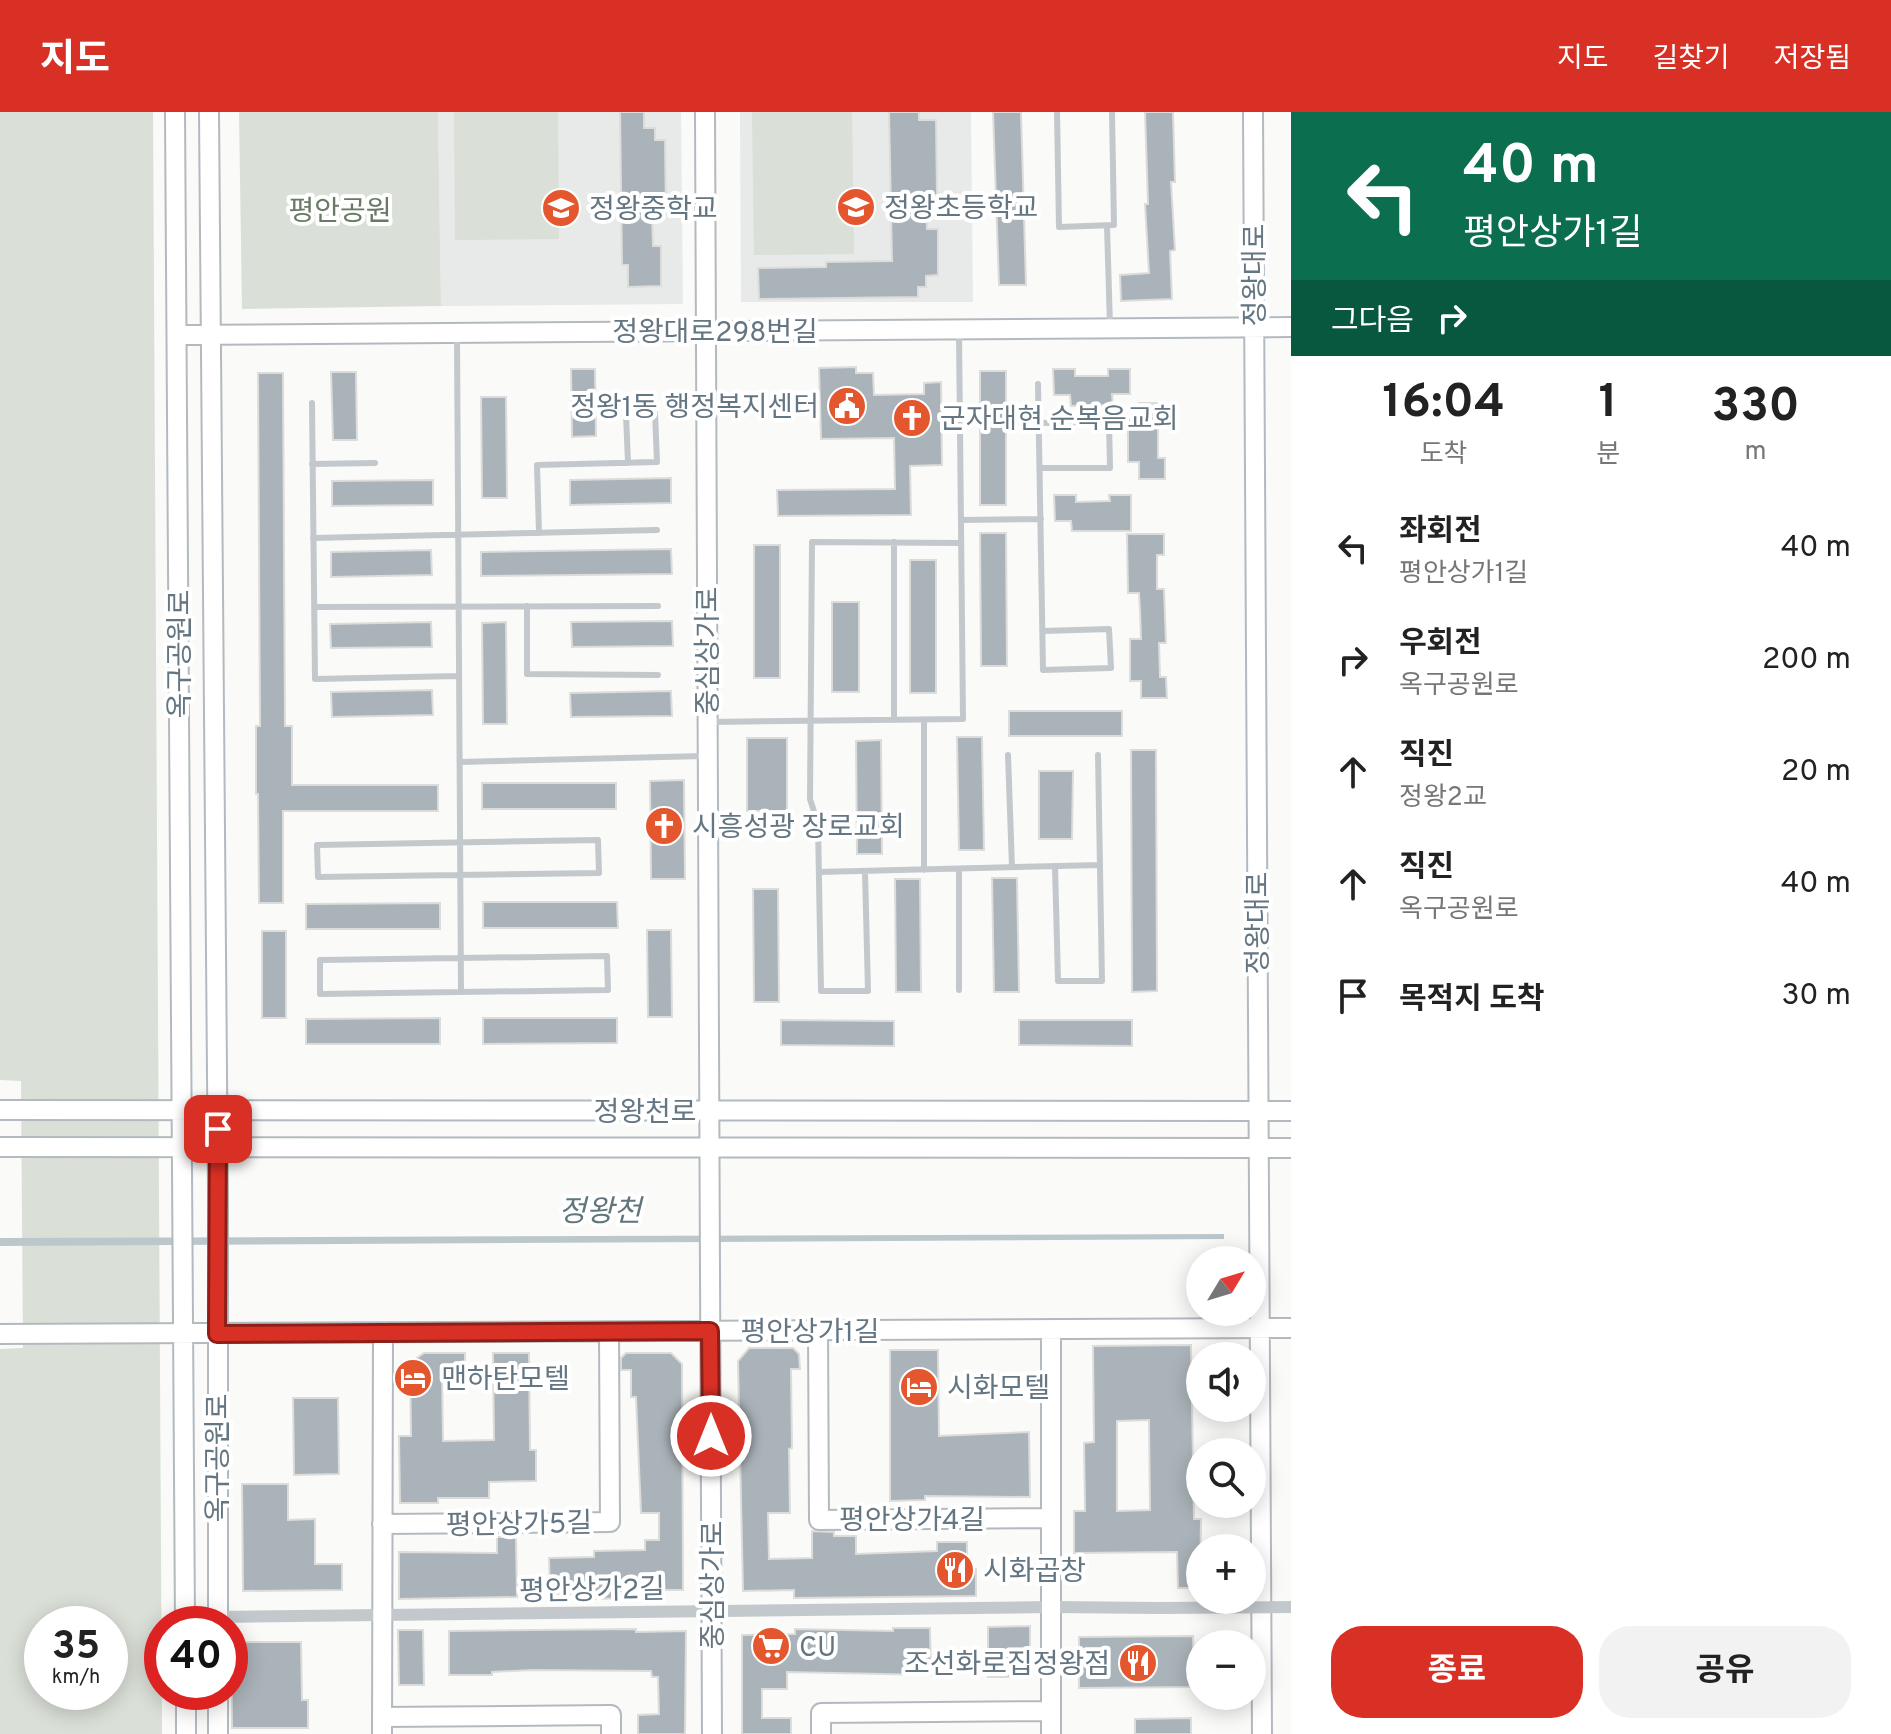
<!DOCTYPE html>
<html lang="ko">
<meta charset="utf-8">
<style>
body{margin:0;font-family:Overpass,"Noto Sans KR",sans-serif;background:#f2f2f2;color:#222;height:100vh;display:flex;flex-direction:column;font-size:30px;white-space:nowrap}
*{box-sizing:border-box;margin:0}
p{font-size:26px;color:#767676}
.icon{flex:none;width:44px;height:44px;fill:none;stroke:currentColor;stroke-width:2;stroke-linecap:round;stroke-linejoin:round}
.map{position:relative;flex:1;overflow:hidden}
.panel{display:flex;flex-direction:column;background:#fff;width:600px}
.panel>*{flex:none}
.hud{background:#0b6e4f;color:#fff;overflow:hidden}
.needle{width:52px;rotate:52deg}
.controls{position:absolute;left:1186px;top:1134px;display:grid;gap:16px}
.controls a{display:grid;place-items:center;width:80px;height:80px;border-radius:50%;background:#fff;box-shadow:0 4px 20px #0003;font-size:40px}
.speed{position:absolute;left:24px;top:1494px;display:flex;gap:16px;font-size:40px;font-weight:700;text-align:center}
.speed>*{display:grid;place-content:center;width:104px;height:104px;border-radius:50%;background:#fff;box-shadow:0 4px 20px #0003;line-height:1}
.speed small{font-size:20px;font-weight:400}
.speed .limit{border:12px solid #d22;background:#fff;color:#111}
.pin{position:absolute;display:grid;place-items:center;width:68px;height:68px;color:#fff;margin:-34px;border-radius:16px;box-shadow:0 4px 12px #0006}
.me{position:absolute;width:88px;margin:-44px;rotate:0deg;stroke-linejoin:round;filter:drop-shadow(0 0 6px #0008)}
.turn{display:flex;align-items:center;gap:28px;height:168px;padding:0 40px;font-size:36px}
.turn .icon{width:104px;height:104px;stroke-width:2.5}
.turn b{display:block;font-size:56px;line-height:68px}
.then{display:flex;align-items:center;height:76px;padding:0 40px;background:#0003;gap:16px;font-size:30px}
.eta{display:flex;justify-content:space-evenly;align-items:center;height:136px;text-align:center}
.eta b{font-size:48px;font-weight:700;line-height:56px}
.action{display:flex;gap:16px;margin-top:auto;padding:16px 40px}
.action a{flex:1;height:92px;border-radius:32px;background:#d93025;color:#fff;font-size:32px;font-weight:700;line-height:92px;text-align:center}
.action a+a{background:#f2f2f2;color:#222}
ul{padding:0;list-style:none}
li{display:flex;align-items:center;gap:24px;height:112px;padding:0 40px}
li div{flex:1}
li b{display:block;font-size:30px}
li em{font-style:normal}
header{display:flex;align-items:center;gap:48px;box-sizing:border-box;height:112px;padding:0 40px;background:#d93025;color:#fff}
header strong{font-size:38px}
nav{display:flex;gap:44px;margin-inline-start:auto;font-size:28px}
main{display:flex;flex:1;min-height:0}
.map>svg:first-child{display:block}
.built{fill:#e8e9e9}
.green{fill:#dadfd7;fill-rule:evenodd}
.water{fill:#bbc7cb}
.building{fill:#aab3b9;stroke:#dcdcda;stroke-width:2;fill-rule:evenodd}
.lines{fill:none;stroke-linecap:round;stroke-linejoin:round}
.secondary-casing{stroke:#b3babf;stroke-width:22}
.lane{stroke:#c3c8cc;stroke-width:6}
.street{stroke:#c3c8cc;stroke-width:12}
.secondary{stroke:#fff;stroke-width:18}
.street-bridge{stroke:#c3c8cc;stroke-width:12}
.route-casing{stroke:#8d1f18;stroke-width:20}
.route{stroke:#d93025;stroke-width:14}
.labels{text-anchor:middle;stroke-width:8;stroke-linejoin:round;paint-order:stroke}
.poi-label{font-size:28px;fill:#657683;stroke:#fff;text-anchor:start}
.park-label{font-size:28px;fill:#687a64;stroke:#fff}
.street-label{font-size:28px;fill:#657683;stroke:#fff}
.water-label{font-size:30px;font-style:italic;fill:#60757c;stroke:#fff}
</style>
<header>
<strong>지도</strong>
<nav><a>지도</a><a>길찾기</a><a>저장됨</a></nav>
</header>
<main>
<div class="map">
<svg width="1291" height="1622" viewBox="0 0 1291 1622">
<rect width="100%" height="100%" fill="#fafaf8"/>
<path class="built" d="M438,0H681L683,192L441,194Z
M740,0H971L973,190H741Z"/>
<path class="green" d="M0,0H153L162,1622H0V1237L23,1236L21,969L0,968ZM42,1512H110V1580H42Z
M239,0H438L441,194L242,197Z
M454,0H558L559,127L455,128Z
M752,0H852L854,142L754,143Z"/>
<path class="water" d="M1224,1122V1127L0,1134V1126Z"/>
<path class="building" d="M620,0H644V16H655V28H665L666,103H652L653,134H661V174L628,175V153H622Z
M889,0H919V8H936L937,83H926L927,117H938V163L926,164V175H918V185L759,187L758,156L826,155V150L892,149Z
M993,0H1021L1026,173H999Z
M1145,0H1173L1175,70H1171L1175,138L1170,139L1172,187L1121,189L1120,163L1149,161L1145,92H1148Z
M856,255V261H873L874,283L924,282V271L941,270L942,353L910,354L911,403L778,404L777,378L895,377L894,326L821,327L819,256Z
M571,257H595L596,324L572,325Z
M1053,257H1075V264H1108V257H1130V282H1112L1113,293L1071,294L1070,283H1054Z
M980,259H1006V393H980Z
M331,260H356L357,328H333Z
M258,261H283L285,614H292V673H438V699H283V791H259L258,682H256V614H260Z
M481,285H506L507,386H482Z
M1139,291H1164L1165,312H1158V346H1165V367H1139V350H1128V307H1139Z
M671,366V391L570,393V368Z
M433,368V393L332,394V369Z
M1054,383H1076V390L1110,389L1109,383H1131V419H1072L1071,409H1055Z
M980,421H1006L1007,554H981Z
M1127,422H1164V443H1157V477H1164L1166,531H1159L1160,565H1166L1167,586H1141V569H1130V527H1141L1140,498L1139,481H1128Z
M754,433H780V566H754Z
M671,437L672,462L481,464V440Z
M431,438L432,463L331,465V440Z
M910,448H936V581H910Z
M832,490H859V580H832Z
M672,509L673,534L572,535L571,510Z
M431,510L432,535L331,536L330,512Z
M506,510L507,612H483L482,511Z
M432,578L433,603L332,605L331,580Z
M671,579L672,604L571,605L570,581Z
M1009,599H1122V624H1009Z
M957,625H982L984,738H959Z
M747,626H787V699H747Z
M881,628L882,742H857L856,629Z
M1131,638H1156L1157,879L1132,880Z
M1039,659H1073L1072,727H1039Z
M684,668L685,767H651L650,669Z
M482,671H616V697H482Z
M992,766H1017L1019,880H994Z
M895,767H920L921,880H896Z
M753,777H778L779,890H754Z
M483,790H617L618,816H483Z
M440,791V817H306V792Z
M647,818H671L672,905H648Z
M262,819H286V906H262Z
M440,906V932H306V907Z
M483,906H617V931L483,932Z
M781,908L894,909V934L781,933Z
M1019,908H1132V934L1019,933Z
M1191,1233L1194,1407H1201L1200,1476H1178L1177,1440L1074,1441V1399H1085L1084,1331L1094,1330L1093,1234ZM1149,1308L1150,1398L1117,1399V1309Z
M749,1236H793L799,1242L800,1257H791L792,1336L789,1337L790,1401H768L769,1447L812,1446V1419L834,1420V1424H856V1442L937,1439V1430H967V1457H976V1484L794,1486V1478L743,1479L738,1249Z
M890,1238H938L939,1324L1029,1320L1030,1385L925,1384V1388L890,1389Z
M424,1241H465V1259H442L443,1329L494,1328L493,1241H529L530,1338H536V1369L489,1370V1386H438V1391H400L399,1324H411L410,1251Z
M626,1241H671L682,1252L683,1478H631V1486L595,1487V1482H550L549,1446L594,1445V1439L645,1438V1428H659V1401H641L636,1285H631V1258H621V1246Z
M293,1286H338L339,1362L294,1363Z
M242,1372H288V1408L315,1407V1452H342V1478L243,1479Z
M497,1425H516L517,1485L399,1487V1440L497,1441Z
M1030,1514V1565H988V1515Z
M893,1516H930L931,1563L787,1560V1577H762V1606H791V1622H742V1523L795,1522V1517L893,1519Z
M636,1517V1520L686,1519L685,1622H638V1603L659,1602L658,1565H652L651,1559L532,1558L492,1560V1563H449V1519Z
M398,1518H423L424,1573H399Z
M1193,1524L1194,1575L1079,1576V1525Z
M231,1530H301L302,1588H308V1616H232Z
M1191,1606V1622H1135V1607Z"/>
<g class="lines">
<g class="secondary-casing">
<path id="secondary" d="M175,0L185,1512
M209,0L218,1081V1512
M705,0L712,1622
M1253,0L1262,1622
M177,223L1291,215
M0,998L1291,999
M0,1035L1291,1036
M1051,1217V1622
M818,1219L819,1408L1051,1406
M0,1222L1291,1216
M382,1412L610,1410L609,1220
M186,1580V1622
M218,1580V1622
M382,1605L611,1603V1622
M382,1622L383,1221
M821,1622V1601L1051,1599"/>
</g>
<path class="lane" d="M1057,0L1059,115L1114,113L1112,0
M1107,114L1110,214
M457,224L461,880
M1038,272L1043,558L1111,556L1109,517L1043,519
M312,291L315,567L459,564
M1039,311L1109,310L1110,356H1040
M312,352L375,351
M961,408L1041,407
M539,421L537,353L657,350L655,301L626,302L628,351
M313,426L657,418
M894,430V608
M527,494V562L658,563
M314,495L658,494
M924,608V758
M709,610L963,607L959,221
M1008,643L1012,755
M460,650L704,644
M598,728L599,761L318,765L317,733Z
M1055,754L1058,869H1102L1098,643
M959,757V878
M865,759L868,879H821L818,712L810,687L812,430L961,431
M819,760L1100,753
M607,844L608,878L320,882V848Z"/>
<path class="street" d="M218,1505L1051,1495L1159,1496"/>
<use href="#secondary" class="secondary"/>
<path class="street-bridge" d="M1159,1496L1291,1495"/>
</g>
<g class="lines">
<g class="route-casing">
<path id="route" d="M218,1017L217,1222L710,1219L711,1324"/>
</g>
<use href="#route" class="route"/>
</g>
<defs>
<g id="school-disc" transform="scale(2)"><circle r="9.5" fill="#e4572e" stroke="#fff"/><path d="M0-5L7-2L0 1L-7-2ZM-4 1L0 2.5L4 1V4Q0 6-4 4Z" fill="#fff"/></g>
<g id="civic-disc" transform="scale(2)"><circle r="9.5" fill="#e4572e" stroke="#fff"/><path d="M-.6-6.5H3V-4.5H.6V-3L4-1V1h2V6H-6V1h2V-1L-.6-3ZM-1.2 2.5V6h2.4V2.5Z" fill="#fff"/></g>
<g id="church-disc" transform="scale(2)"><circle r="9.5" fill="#e4572e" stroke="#fff"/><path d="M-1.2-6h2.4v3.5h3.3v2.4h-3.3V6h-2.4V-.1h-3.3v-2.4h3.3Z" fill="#fff"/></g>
<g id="hotel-disc" transform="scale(2)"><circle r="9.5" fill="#e4572e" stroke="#fff"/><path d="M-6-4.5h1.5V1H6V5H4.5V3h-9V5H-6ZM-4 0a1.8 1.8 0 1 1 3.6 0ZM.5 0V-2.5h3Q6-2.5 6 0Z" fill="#fff"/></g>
<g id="restaurant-disc" transform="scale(2)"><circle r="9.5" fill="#e4572e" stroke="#fff"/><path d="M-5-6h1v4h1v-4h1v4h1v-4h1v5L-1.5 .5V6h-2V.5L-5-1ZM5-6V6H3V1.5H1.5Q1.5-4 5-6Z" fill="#fff"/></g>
<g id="supermarket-disc" transform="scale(2)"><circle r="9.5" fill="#e4572e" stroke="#fff"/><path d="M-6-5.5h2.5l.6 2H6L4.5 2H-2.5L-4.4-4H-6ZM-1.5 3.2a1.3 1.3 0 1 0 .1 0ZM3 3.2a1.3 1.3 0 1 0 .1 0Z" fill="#fff"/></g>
</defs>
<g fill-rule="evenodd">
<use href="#school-disc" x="856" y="95"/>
<use href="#school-disc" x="561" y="96"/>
<use href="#civic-disc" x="847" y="294"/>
<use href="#church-disc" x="912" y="306"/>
<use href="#church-disc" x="664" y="714"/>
<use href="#hotel-disc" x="413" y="1266"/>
<use href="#hotel-disc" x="919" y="1275"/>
<use href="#restaurant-disc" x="955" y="1458"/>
<use href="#supermarket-disc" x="771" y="1534"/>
<use href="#restaurant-disc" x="1138" y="1551"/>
</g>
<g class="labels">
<g class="poi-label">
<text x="884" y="105">정왕초등학교</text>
<text x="589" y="106">정왕중학교</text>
<text x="819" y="304" text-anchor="end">정왕1동 행정복지센터</text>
<text x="940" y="316">군자대현 순복음교회</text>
<text x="692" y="724">시흥성광 장로교회</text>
<text x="441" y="1276">맨하탄모텔</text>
<text x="947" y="1285">시화모텔</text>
<text x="983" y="1468">시화곱창</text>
<text x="799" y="1544">CU</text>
<text x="1110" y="1561" text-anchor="end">조선화로집정왕점</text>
</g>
<g class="park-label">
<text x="340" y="108">평안공원</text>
</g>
<g class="street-label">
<text transform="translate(1254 163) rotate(-90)" y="10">정왕대로</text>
<text x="715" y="229">정왕대로298번길</text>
<text transform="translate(707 539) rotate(-90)" y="10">중심상가로</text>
<text transform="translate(179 542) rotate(-90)" y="10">옥구공원로</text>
<text transform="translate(1257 811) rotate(-90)" y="10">정왕대로</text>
<text x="645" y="1009">정왕천로</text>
<text x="810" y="1229">평안상가1길</text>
<text transform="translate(217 1346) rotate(-90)" y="10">옥구공원로</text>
<text x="912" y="1417">평안상가4길</text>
<text transform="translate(519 1411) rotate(-1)" y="10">평안상가5길</text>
<text transform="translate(712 1473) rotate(-90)" y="10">중심상가로</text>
<text transform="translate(592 1477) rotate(-1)" y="10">평안상가2길</text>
</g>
<g class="water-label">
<text x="600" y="1109">정왕천</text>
</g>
</g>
</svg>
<div class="controls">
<a><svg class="needle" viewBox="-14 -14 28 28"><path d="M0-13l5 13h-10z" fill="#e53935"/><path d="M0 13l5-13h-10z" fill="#767676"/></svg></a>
<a><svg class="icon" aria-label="sound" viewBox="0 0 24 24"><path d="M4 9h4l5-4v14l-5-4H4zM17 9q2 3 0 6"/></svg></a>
<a><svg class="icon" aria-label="search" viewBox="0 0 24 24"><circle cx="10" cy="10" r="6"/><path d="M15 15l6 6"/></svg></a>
<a>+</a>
<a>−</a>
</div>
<div class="speed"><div>35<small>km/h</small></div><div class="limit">40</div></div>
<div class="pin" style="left:218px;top:1017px;background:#d93025"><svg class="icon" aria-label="arrive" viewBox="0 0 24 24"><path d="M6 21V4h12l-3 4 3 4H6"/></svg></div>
<svg class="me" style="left:711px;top:1324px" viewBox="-20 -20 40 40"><circle r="17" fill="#d93025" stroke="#fff" stroke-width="3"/><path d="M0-11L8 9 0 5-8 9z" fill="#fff"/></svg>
</div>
<section class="panel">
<div class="hud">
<div class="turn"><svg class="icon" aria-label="left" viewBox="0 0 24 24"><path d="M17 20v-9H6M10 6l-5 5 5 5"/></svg><div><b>40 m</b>평안상가1길</div></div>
<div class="then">그다음<svg class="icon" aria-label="right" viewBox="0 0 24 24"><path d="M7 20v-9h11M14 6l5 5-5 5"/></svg></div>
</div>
<div class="eta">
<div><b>16:04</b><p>도착</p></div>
<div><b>1</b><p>분</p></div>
<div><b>330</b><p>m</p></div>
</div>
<ul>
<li><svg class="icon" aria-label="left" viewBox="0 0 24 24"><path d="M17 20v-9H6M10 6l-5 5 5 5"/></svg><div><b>좌회전</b><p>평안상가1길</p></div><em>40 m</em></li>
<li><svg class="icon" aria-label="right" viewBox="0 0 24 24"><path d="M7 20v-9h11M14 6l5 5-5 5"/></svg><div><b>우회전</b><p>옥구공원로</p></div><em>200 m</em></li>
<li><svg class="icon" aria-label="ahead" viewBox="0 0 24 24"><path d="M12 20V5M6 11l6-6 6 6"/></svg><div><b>직진</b><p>정왕2교</p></div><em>20 m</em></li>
<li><svg class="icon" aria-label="ahead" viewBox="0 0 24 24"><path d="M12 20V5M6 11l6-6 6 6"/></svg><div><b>직진</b><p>옥구공원로</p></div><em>40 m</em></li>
<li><svg class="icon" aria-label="arrive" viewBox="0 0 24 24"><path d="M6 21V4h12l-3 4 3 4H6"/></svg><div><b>목적지 도착</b></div><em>30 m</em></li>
</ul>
<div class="action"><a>종료</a><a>공유</a></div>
</section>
</main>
